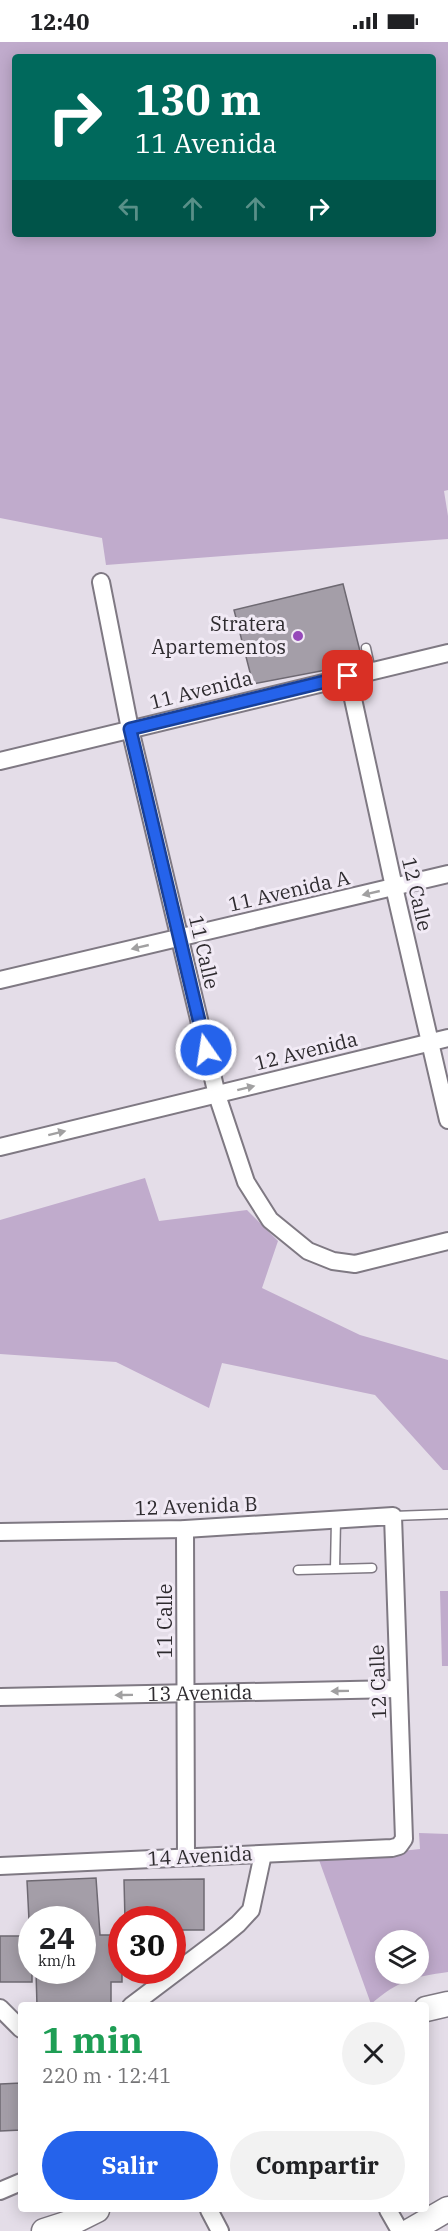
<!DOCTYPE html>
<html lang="es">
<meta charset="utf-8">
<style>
body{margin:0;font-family:"IBM Plex Serif",serif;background:#f2f2f2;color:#202124;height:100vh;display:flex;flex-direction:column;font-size:22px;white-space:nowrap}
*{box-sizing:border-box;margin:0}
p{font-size:20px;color:#757577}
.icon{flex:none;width:33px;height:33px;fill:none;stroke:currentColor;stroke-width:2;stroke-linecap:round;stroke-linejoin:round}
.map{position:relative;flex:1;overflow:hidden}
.drawer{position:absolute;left:18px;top:1960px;width:411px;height:210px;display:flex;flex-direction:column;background:#fff;border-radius:6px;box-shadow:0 3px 15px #0003}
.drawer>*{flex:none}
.top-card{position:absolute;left:12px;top:12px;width:424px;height:183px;border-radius:6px;box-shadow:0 3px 15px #0003;background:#00695c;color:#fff;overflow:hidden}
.controls{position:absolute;left:375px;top:1888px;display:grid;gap:12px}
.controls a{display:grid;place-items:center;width:54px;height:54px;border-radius:50%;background:#fff;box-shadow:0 3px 15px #0003;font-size:30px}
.speed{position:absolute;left:18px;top:1864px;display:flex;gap:12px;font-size:30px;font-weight:700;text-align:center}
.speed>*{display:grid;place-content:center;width:78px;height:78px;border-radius:50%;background:#fff;box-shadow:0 3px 15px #0003;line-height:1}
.speed small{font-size:15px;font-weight:400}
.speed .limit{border:9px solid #d22;background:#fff;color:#111}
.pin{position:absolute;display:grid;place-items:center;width:51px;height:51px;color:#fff;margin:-26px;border-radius:12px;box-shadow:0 3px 9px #0006}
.me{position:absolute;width:66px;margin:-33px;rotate:347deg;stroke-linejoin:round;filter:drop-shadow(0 0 4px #0008)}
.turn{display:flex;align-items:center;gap:21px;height:126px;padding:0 24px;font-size:27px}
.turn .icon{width:78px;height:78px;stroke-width:2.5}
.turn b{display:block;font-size:42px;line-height:51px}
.lanes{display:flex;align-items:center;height:57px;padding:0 24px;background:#0003;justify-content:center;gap:30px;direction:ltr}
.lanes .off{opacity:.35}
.round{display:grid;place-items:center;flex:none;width:63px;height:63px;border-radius:32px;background:#f2f2f2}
.overview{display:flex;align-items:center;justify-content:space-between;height:102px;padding:0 24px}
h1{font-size:36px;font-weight:700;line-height:45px;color:#1e9e55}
.primary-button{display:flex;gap:12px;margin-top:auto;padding:12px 24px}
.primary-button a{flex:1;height:69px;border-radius:36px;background:#2563eb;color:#fff;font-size:24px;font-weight:700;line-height:69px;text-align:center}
.primary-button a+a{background:#f2f2f2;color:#202124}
.status{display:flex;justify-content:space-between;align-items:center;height:42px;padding:0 30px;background:#fff;direction:ltr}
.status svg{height:16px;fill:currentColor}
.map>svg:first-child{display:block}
.green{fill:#c0abcc;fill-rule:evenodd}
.building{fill:#a49ea8;stroke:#6e6972;stroke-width:1.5}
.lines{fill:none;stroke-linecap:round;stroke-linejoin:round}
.lane-casing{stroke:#7f7983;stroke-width:11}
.street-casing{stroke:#7f7983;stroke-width:20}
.secondary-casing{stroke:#7f7983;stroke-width:27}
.lane{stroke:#fff;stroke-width:8}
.street{stroke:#fff;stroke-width:16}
.secondary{stroke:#fff;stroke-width:24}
.oneway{fill:#a1a0a1}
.route-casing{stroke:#184099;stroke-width:15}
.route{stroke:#2563eb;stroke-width:10}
.poi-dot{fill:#9649ba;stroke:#f1eaf5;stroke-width:2}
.labels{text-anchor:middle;stroke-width:6;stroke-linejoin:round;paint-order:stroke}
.poi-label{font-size:20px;fill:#2e2b2f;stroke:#f1eaf5;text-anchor:end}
.street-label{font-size:20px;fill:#2e2b2f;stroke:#f1eaf5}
</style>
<div class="status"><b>12:40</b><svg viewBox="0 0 49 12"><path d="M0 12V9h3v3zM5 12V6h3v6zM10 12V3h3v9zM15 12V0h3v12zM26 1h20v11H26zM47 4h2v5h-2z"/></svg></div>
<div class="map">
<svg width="448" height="2189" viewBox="0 0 448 2189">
<rect width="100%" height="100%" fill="#e4dde8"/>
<path class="green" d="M0,0H448V448L444,449L448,474V497L106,523L102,496L0,476ZM15,15H434V192H15Z
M145,1136L159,1179L247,1168L278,1199L262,1246L360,1293L448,1318V1428H443L375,1353L222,1321L209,1366L116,1320L0,1312V1178Z
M440,1549H448V1624H442Z
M419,1791L448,1792V1930C413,1935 399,1938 371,1962L319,1818L420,1807ZM386,1899H418V1932H386Z"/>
<path class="building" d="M343,542L363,621L253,642L234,568Z
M96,1836L100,1893H122V1940H111V1964H37L36,1929H82V1878H29L27,1839Z
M204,1837V1888H172V1878H125L124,1838Z
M0,1894H32V1940H0Z
M21,2041V2088L0,2089V2042Z"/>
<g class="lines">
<g class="lane-casing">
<path id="lane" d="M366,606L371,629
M393,1474L448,1472
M336,1478L335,1527L372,1526
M298,1528L335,1527"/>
</g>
<g class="street-casing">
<g id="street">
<path d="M101,540L130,687L217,1053L246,1140L270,1178L308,1209L333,1219L355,1222L448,1199"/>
<path d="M348,634L394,845L448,1078"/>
<path d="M0,719L448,611"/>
<path d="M0,938L448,832"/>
<path d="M0,1105L448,996"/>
<path d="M185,1487L186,1815"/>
<path d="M0,1490L185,1487L393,1474L404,1797L399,1804L392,1806L0,1824"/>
<path id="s1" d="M0,1655L398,1647"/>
<path d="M131,1964L221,1896L238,1882L251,1868L263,1812"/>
<path d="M0,1966L21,1987"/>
<path d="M0,2149L21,2140"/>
<path d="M209,2168L220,2189"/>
<path d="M388,2168L400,2189"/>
</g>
</g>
<g class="secondary-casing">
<path id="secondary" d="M426,1967L448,1962
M44,2189L75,2179L97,2168
M410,2189L448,2167"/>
</g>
<use href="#lane" class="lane"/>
<use href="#street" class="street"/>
<use href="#secondary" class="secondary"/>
</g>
<defs><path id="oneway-solid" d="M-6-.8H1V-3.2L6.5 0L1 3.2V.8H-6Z" transform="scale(1.5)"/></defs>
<g class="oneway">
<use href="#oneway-solid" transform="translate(371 851) rotate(167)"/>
<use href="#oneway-solid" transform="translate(140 905) rotate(167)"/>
<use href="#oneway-solid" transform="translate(246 1046) rotate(-14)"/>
<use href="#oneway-solid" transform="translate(57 1091) rotate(-14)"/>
<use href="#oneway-solid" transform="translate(340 1649) rotate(179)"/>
<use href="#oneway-solid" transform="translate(124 1653) rotate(179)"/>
</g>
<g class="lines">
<g class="route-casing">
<path id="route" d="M206,1008L130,687L348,634"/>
</g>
<use href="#route" class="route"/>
</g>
<circle class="poi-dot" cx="298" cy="594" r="6"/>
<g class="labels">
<g class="poi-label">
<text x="286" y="589">Stratera<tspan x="286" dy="23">Apartementos</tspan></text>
</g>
<g class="street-label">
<text transform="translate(201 648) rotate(-14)" y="7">11 Avenida</text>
<text transform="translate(289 849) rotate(-13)" y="7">11 Avenida A</text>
<text transform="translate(417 852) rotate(77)" y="7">12 Calle</text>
<text transform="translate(204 910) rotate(77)" y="7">11 Calle</text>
<text transform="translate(306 1009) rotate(-14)" y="7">12 Avenida</text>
<text transform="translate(196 1464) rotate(-2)" y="7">12 Avenida B</text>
<text transform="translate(165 1579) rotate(-90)" y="7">11 Calle</text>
<text transform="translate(378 1640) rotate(-92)" y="7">12 Calle</text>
<text dy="7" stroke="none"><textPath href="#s1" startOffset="200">13 Avenida</textPath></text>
<text transform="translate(200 1814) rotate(-3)" y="7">14 Avenida</text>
</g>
</g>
</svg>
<div class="controls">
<a><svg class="icon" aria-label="layers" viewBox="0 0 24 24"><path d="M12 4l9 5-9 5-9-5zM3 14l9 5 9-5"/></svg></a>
</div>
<div class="speed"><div>24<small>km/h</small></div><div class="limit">30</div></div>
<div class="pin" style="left:348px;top:634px;background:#d93025"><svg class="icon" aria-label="arrive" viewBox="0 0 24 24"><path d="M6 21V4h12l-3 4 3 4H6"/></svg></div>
<svg class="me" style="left:206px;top:1008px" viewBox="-20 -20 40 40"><circle r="17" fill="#2563eb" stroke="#fff" stroke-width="3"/><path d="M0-11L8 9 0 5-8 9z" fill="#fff"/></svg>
<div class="top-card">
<div class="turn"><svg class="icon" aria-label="right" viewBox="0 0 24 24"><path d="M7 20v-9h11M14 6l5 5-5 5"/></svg><div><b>130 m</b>11 Avenida</div></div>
<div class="lanes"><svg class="icon off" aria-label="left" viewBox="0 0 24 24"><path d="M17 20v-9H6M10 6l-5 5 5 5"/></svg><svg class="icon off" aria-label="ahead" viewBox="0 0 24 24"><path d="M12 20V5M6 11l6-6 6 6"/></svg><svg class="icon off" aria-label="ahead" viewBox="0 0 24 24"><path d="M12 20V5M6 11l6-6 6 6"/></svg><svg class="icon" aria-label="right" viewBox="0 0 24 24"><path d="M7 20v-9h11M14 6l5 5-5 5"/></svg></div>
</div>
<section class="drawer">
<div class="overview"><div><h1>1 min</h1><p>220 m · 12:41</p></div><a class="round"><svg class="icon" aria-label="close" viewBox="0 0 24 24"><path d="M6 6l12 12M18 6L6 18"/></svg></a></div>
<div class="primary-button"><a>Salir</a><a>Compartir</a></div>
</section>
</div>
